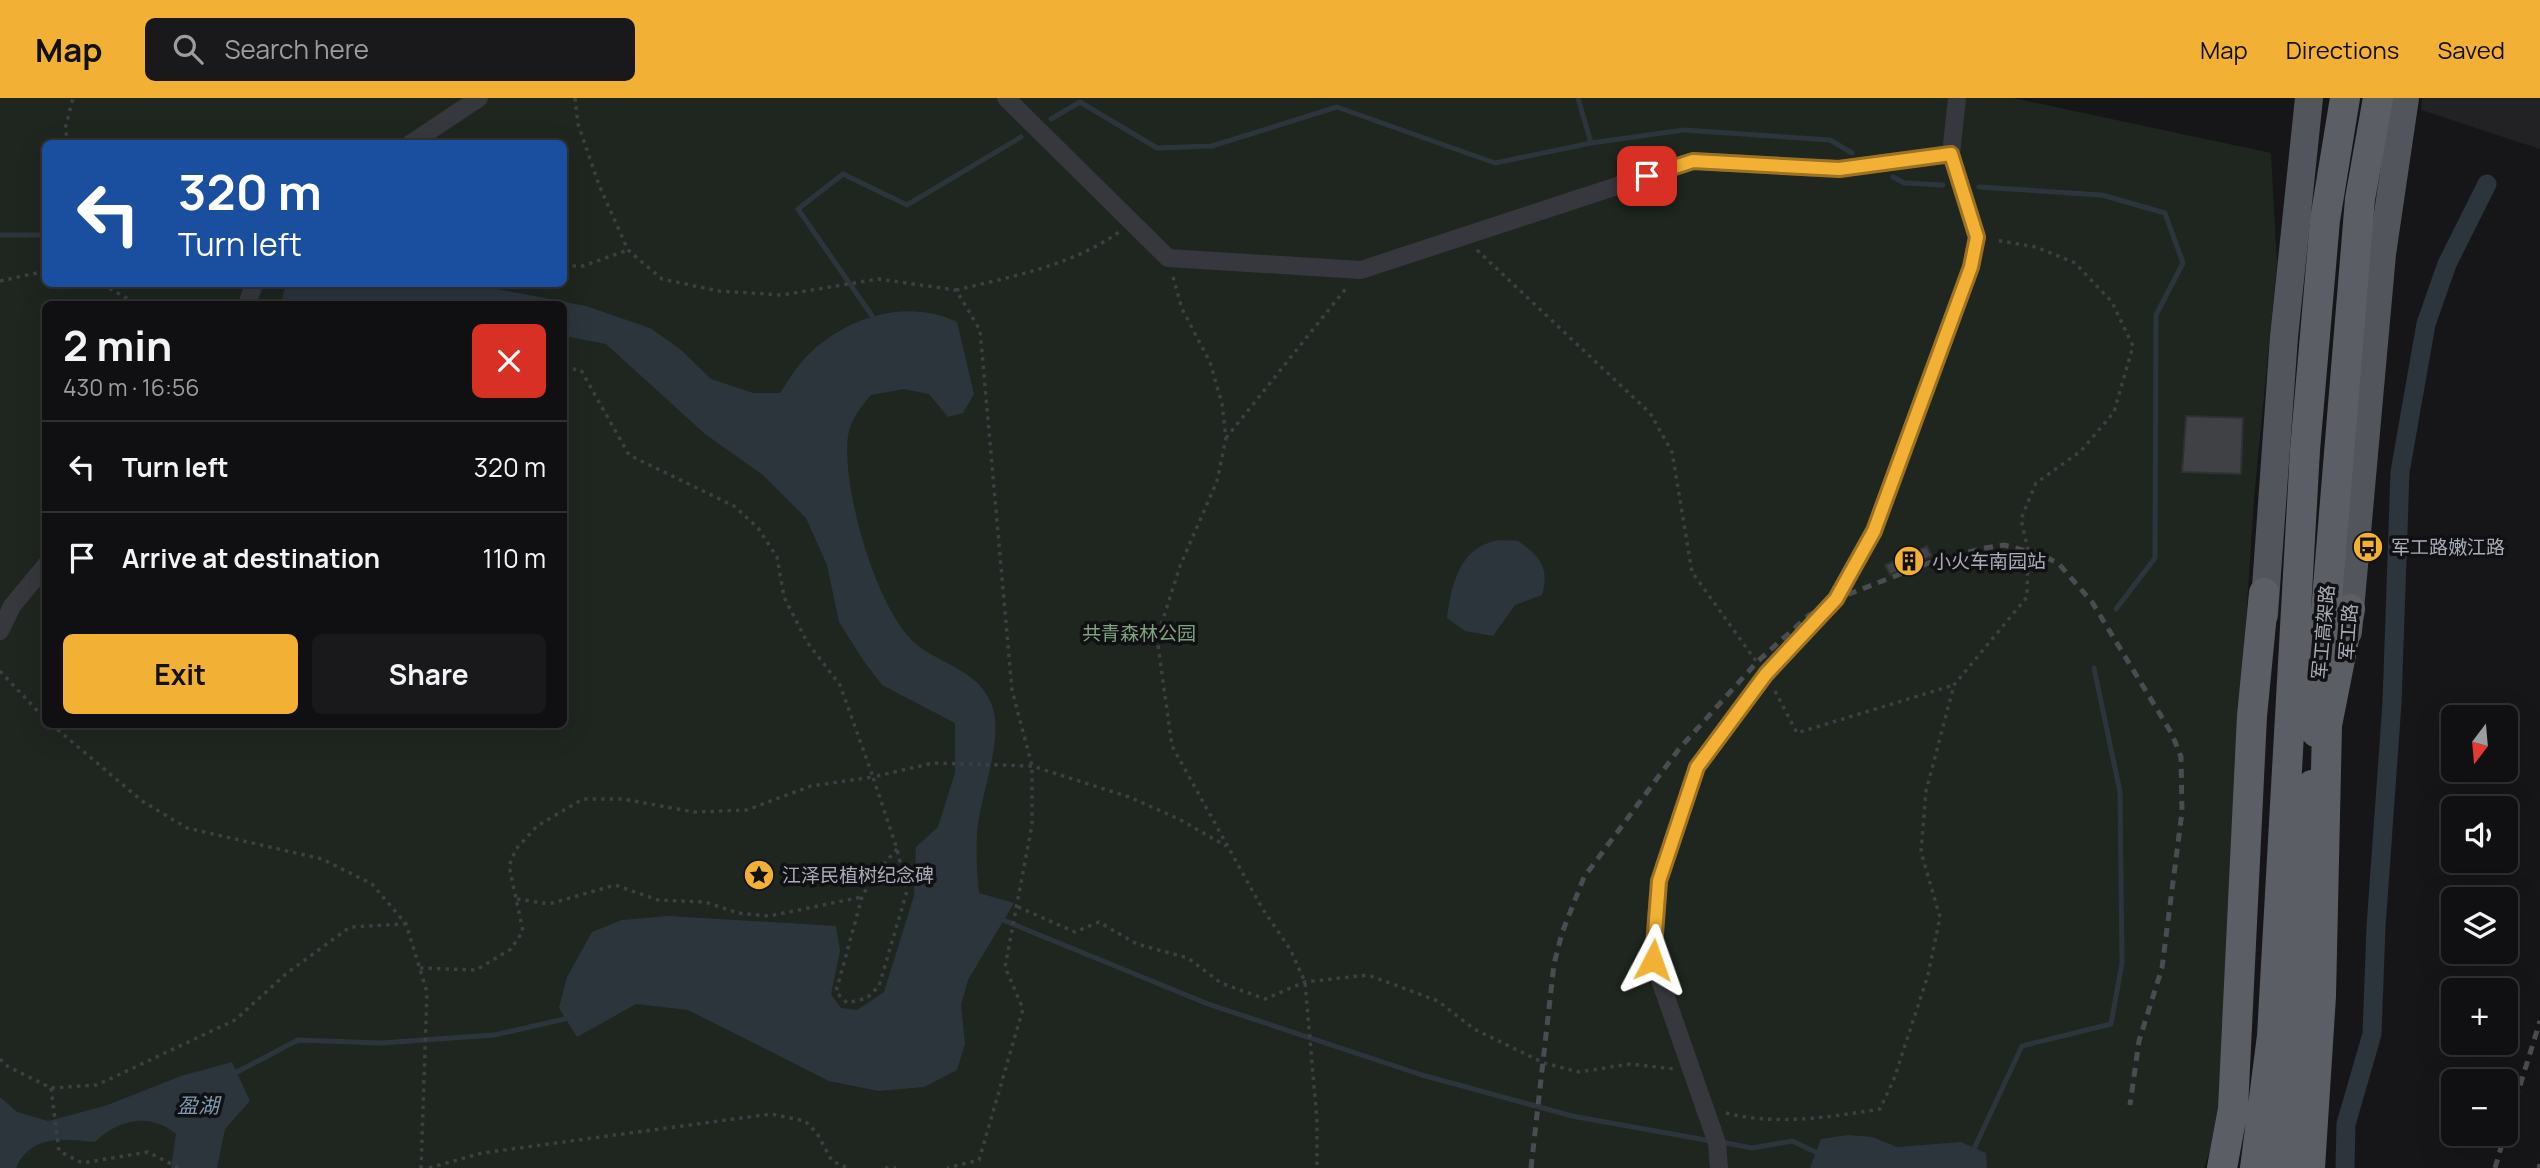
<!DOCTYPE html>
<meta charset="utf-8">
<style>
body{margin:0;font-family:Manrope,"Noto Sans SC",sans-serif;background:#19191b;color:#f1f3f6;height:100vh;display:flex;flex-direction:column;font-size:26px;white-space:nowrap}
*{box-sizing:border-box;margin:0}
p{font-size:23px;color:#9c9d9f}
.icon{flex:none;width:38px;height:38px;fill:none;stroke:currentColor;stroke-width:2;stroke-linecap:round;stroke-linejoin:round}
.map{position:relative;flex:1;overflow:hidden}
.side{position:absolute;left:42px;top:203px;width:525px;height:427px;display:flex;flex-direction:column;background:#101012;border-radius:10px;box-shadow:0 7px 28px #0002,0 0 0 2px #303032}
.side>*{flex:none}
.banner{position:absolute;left:42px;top:42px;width:525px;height:147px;border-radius:10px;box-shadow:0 7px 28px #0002,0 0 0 2px #303032;background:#1a4fa0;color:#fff;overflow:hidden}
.needle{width:46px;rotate:196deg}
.controls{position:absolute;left:2441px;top:607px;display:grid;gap:14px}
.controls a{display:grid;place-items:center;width:77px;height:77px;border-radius:10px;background:#101012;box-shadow:0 7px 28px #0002,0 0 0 2px #303032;font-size:35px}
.pin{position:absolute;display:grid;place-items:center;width:60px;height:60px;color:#fff;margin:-30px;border-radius:14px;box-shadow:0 4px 10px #0006}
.me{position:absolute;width:77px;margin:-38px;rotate:4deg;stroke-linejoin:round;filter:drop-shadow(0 0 5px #0008)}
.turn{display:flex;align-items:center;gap:24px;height:147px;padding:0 21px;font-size:32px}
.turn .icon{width:91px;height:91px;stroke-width:2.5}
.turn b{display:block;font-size:49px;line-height:60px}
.round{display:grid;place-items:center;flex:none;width:74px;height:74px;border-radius:10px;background:#19191b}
.headline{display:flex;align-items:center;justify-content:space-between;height:119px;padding:0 21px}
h1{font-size:42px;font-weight:700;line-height:52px}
.cta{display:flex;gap:14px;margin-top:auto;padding:14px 21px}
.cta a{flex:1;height:80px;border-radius:10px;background:#f2b134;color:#111;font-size:28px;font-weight:700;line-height:80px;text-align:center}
.cta a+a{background:#19191b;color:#f1f3f6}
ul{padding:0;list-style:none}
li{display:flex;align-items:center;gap:21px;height:91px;padding:0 21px;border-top:2px solid #303032}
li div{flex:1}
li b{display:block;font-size:26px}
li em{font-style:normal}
header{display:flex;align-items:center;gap:42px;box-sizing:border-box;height:98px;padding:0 35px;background:#f2b134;color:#111}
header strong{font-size:33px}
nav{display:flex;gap:38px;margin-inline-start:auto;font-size:24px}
.search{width:490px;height:63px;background:#19191b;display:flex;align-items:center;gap:18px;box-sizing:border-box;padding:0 24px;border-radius:10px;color:#9c9d9f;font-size:26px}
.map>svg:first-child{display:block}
.built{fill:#222225}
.green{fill:#1e261f;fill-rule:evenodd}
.water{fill:#2c353c}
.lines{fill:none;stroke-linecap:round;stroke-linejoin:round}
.stream{stroke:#2c353c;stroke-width:5}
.canal{stroke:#2c353c;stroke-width:19}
.building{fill:#404145;stroke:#303034;stroke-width:2}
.path{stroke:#3d3f44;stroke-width:3.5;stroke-dasharray:3.5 5;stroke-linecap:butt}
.minor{stroke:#37383d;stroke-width:18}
.primary{stroke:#53555c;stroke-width:28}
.trunk{stroke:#5b5e65;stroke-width:30}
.rail{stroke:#4a4c52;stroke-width:5;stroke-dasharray:9 7;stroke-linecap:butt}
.trunk-bridge{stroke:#5b5e65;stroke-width:30}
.route-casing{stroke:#9d7322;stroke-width:18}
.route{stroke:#f2b134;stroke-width:12}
.labels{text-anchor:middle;stroke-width:7;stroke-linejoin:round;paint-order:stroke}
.poi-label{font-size:19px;fill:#a8adb8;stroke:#111113;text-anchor:start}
.street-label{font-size:19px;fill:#a8adb8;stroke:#111113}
.park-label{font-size:19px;fill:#7fa381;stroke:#111113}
.water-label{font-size:21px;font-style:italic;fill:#7f9bb3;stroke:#111113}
</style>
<header>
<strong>Map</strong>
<div class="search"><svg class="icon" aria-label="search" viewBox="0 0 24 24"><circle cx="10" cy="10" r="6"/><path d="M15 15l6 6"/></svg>Search here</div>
<nav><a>Map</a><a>Directions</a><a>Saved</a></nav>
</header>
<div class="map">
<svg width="2540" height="1070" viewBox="0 0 2540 1070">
<rect width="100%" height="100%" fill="#161618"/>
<path class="built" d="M2422,0H2540V51L2421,12Z"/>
<path class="green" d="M0,0H2013L2271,55L2277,165L2254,401L2231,752L2226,1008L2204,1070H0ZM46,46H564V186H46ZM46,206H564V626H46Z"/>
<path class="water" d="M286,186H471L586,208L650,230L680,251L711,281L753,295H780C788,283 796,270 805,260C843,220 906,199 957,224L974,296L963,315L948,319L929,296L904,291L871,297C861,309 850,322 848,338C841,388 877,515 917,547C943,567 977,572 991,605C1006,639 979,699 977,736C976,756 977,776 979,795L1014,805L968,882L961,907L965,946L957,972L924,989L879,993L829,983L688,912L636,906L577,939L559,910L567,879L592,834L622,822L669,818L836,828L840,853L831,896L841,910L857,912L884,894L914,798L916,749L938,729L955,675V625L882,587L863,562L839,524L827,467L806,420L763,377L705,336L606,246L564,238V206H287L281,204Z
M1518,443C1540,458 1550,470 1542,497L1515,507L1493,538L1465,533L1447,520C1451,491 1457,454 1491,444C1499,441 1510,443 1518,443Z
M232,964L250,1003L225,1031L217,1070H171L176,1036C150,1014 118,1021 95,1044C64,1041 31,1036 16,1070H0V999L17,1014L48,1023L105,1008L181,978Z
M1848,1037L1872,1039L1897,1049L1961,1044L1986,1055L1987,1070H1810L1821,1041Z"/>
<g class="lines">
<path class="stream" d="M1578,0L1591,45
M1051,21L1080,4L1157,50L1212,48L1337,9L1495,65L1591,45L1684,32L1830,42L1852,55
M1893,79L1904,85L1943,87
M1979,89L2102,97L2165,115L2183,165L2156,217L2155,460L2116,511
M0,137H46
M877,225L798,111L843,76L907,107L1021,39
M1003,822L1208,906L1422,977L1572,1018L1711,1043
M237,974L298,942L381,945L494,937L565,921
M1721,1044L1752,1050L1792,1043L1822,1057
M1972,1055L2022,948L2111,926L2122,865L2120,694L2094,570"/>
<path class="canal" d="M2345,1070L2346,1026L2372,936L2376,829L2392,605L2400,374L2426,226L2447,166L2487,86"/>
</g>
<path class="building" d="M2186,318L2243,320L2241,376L2182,374Z
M1927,448L1932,458L1890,477L1885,467Z"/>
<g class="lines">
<path class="path" d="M575,0L578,26L599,87L628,152L662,181L719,193L782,197L878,181L956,192L980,232L1012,592L1032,668V727L1005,869L1023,911L979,1062L947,1070
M69,46L65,31L73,0
M1477,152L1650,315L1672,354L1692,474L1756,563
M564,168H583L628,152
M1173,179L1182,211L1210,264L1222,306L1226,340L1217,383L1180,468L1157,540L1172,648L1262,810L1290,851L1305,884L1317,1023V1070
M0,183L46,173
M102,186L137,206
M956,192C1011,179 1073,167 1119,134
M1226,340L1347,189
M0,573L46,622
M1775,593L1797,635L1954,587
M51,626L142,703L187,730L322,761L372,786L406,826L427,894L421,1070
M897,751L872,780L862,799L836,894L847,905L867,900L879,888L907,793L897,751L873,679L933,665L1032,668L1129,699L1179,721L1226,748
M517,801L549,806L615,787L658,802L705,804L738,815L769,818L862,799
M1018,809L1075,834L1099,824L1137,846L1188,860L1221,885L1265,901L1305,884L1368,877L1438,903L1474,931L1544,965L1579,974L1630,966L1675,971
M420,870L476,872L511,851L523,833L509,768L516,751L537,728L583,701H623L694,714L747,712L811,688L873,679L840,587L807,544L784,499L777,459L758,430L734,408L629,357L581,272L564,270
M0,961L7,968L51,990L97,987L235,922L287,875L350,829L406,826
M51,990L59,1053L82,1065L148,1054L179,1070
M1726,1015C1777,1028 1829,1019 1880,1011L1894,981L1928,877L1940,819L1921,754L1926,693L1954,587L2027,499L2028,452L2021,421L2036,385L2081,353L2114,314L2133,248L2112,204L2075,165L2036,149L1995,142
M429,1070L482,1055L771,1016L805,1023L817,1035L832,1063L848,1070
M885,1070H896"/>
<path class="minor" d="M1006,0L1168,160L1361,172L1693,63L1839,71L1951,56
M410,46L479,0
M247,206L254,186
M0,533L12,508L46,467
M1719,1070L1717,1045L1653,862L1659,783L1697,669L1766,576L1836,501L1874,433L1971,169L1977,140L1951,56L1957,0"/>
<path class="primary" d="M2264,517L2284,239L2309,0
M2348,534L2382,156L2405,0"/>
<path class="trunk" d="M2316,634L2360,101L2378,0
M2222,1070L2233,1011L2252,618L2264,495
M2255,1070L2272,938L2305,352L2325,122L2345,0
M2283,1070L2292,996L2312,687"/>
<path class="rail" d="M2506,1033L2540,923
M1531,1070L1554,866L1562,835L1584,779L1679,651L1757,564L1808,518L1836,501L1939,461L1985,450L2004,447L2042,457L2059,466L2092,504L2172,636L2181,659L2182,714L2162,870L2139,943L2130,1007
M2495,1070L2505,1036
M2539,1070L2540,1066"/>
<path class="trunk-bridge" d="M2310,1070L2321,898L2327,627L2350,511"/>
</g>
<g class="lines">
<g class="route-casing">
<path id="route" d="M1647,78L1693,63L1839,71L1951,56L1977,139L1971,169L1874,433L1836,501L1766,576L1697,669L1659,783L1653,862"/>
</g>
<use href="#route" class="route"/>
</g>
<defs>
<g id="bus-disc" transform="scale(1.575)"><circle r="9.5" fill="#f2b134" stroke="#111113"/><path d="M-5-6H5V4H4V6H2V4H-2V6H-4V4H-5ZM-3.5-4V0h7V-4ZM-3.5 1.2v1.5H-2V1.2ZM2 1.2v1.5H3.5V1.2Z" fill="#111"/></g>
<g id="building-disc" transform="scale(1.575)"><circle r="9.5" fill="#f2b134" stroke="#111113"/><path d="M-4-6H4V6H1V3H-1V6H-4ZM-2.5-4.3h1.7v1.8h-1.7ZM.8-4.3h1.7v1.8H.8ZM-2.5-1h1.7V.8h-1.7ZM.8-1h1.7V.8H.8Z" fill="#111"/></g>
<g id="sight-disc" transform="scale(1.575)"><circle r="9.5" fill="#f2b134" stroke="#111113"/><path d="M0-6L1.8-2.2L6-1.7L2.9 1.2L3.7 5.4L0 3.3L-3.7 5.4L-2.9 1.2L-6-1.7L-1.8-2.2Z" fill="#111"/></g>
</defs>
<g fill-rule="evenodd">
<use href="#bus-disc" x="2368" y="449"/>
<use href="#building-disc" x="1909" y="463"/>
<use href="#sight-disc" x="759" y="777"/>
</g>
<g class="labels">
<g class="poi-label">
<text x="2391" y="456">军工路嫩江路</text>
<text x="1932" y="470">小火车南园站</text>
<text x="782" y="784">江泽民植树纪念碑</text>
</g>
<g class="street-label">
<text transform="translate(2323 534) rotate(-85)" y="7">军工高架路</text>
<text transform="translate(2348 534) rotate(-86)" y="7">军工路</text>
</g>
<g class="park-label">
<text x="1139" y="542">共青森林公园</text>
</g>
<g class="water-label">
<text x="198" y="1015">盈湖</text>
</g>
</g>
</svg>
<div class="controls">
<a><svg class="needle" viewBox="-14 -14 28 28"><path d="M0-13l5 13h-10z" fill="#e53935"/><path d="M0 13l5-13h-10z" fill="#9c9d9f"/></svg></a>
<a><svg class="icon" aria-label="sound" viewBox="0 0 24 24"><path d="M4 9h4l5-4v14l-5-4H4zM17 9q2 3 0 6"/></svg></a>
<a><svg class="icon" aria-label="layers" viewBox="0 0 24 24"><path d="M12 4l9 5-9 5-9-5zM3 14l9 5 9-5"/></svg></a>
<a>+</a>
<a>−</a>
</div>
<div class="pin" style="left:1647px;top:78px;background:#d93025"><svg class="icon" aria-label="arrive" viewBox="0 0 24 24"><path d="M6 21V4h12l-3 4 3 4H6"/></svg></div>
<svg class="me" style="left:1653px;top:862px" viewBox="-20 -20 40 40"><path d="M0-17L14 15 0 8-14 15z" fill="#f2b134" stroke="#fff" stroke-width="4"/></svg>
<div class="banner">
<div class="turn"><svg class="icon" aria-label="left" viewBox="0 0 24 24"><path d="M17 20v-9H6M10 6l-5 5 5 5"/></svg><div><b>320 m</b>Turn left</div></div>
</div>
<section class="side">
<div class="headline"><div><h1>2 min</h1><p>430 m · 16:56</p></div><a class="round" style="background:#d93025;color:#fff"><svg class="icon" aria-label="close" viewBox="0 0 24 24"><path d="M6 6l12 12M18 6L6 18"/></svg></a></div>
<ul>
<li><svg class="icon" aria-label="left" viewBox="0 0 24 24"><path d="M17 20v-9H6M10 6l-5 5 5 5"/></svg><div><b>Turn left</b></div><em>320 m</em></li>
<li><svg class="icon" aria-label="arrive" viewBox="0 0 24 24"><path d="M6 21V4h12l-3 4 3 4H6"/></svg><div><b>Arrive at destination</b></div><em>110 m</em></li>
</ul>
<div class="cta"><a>Exit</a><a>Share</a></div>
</section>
</div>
